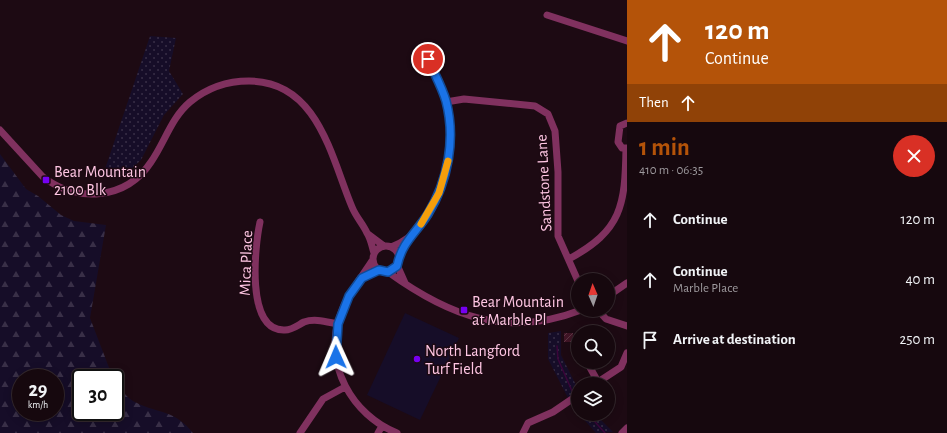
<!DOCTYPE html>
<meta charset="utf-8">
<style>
body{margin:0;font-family:"Alegreya Sans",sans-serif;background:#1f1117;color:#f1f3f6;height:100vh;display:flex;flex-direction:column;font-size:15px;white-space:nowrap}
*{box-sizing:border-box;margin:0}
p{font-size:13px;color:#9e9a9e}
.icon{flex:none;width:22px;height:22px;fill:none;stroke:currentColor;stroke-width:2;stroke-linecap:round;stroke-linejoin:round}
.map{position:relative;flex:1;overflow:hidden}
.details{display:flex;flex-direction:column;background:#16080e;width:320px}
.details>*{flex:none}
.banner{background:#b45309;color:#fff;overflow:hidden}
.needle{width:26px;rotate:358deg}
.buttons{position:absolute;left:571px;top:273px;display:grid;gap:8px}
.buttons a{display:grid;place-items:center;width:44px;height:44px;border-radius:50%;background:#16080e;box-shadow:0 2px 10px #0003,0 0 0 1px #35292e;font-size:20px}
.speed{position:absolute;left:12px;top:369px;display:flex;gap:8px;font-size:20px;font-weight:700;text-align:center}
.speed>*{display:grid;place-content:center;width:52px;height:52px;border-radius:50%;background:#16080e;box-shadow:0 2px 10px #0003,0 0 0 1px #35292e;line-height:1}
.speed small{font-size:10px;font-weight:400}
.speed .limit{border:2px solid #111;border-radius:6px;background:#fff;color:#111}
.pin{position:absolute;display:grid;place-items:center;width:34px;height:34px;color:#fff;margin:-17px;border:2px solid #fff;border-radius:50%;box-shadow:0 1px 4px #0007}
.me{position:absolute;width:44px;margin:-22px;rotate:359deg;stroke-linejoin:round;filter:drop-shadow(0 0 3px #0008)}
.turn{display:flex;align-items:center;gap:14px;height:84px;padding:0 12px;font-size:18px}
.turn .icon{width:52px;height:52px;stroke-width:2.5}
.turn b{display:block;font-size:28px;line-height:34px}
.then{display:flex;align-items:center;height:38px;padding:0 12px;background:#0003;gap:8px;font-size:15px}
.round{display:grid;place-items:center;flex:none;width:42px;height:42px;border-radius:21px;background:#1f1117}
.summary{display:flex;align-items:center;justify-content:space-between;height:68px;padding:0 12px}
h1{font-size:24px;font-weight:700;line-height:30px;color:#b45309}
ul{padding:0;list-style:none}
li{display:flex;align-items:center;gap:12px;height:60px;padding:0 12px}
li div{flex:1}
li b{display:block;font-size:15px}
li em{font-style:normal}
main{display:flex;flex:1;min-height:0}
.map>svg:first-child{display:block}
.green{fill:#160d28}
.forest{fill:url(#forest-firs);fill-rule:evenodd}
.park{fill:url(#park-dots)}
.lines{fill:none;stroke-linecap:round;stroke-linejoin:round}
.stream{stroke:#3b053a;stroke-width:1.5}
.building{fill:url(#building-hatch)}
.minor{stroke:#80315f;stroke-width:7}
.route-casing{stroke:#114b97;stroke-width:10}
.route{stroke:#1a73e8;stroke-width:7}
.slow{stroke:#f59e0b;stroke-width:7}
.poi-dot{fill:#7600f1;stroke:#1d0a13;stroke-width:1.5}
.labels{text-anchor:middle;stroke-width:3;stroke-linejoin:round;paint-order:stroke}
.poi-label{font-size:16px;fill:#ffc6e3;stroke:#1d0a13;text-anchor:start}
.street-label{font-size:16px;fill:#ffc6e3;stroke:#1d0a13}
</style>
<main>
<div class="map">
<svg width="627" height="433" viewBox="0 0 627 433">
<defs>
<pattern id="forest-firs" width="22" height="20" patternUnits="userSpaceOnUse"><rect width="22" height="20" fill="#160d28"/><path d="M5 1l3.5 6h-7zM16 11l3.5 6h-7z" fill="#392f47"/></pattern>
<pattern id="park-dots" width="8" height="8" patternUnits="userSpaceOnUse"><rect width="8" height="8" fill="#160d28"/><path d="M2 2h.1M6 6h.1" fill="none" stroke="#392f47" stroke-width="1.8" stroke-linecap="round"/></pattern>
<pattern id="building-hatch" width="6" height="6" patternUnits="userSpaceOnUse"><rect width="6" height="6" fill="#401526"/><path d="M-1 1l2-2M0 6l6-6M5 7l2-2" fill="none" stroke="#5d3645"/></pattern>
</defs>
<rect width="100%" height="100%" fill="#1d0a13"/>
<path class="green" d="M405,313L459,338L420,420L367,395Z"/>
<path class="forest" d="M0,154L26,189L38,196L61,215L74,221L106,225L90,318L113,378H81V412H115V381C121,389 127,399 137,403C160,414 175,410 193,433H0ZM21,378H55V412H21Z"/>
<path class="park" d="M150,36L176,38L169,71L183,94L164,115L141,160L125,175L105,169Z
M561,331V355L578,389V391L568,398L548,359V333Z
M579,414H595L613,432L596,433Z"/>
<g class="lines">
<path class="stream" d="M557,346L558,359L572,391
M588,414L605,433"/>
</g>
<path class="building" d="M564,333H573V342H564Z"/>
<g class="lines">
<path class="minor" d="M547,15L627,41
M446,102L464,99L535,106L548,114L555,131L558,172V236L578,281
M627,123L620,126L618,142L622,148H627
M0,130L43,177C77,203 126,200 151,162C165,142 171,118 190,102C207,88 228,81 249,81C318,81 331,157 352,207C356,217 363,224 367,233C371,239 372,247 374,253
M260,222C255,245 245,332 285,330C292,330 298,325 304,322C315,318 327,322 338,324
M368,234L384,246
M373 259a13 13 0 1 1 26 0a13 13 0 1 1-26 0Z
M391,247C441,230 459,147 446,101C442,87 434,73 428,59
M399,255L408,239
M569,259C622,230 625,206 626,148
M372,261C361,278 346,296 340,316C323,364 352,415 397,433
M397,265L405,283
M388,272C449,316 507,339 581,310
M362,278L379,270
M608,296L627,283
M598,310L606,319L627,326
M587,362L598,382
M595,384L621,367L627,353
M300,433L323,399L345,387
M378,433L382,426
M523,433L528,423L553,412L578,395
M622,433L627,428"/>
</g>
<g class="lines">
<g class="route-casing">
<path id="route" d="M336,357L338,324L349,296L362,278L379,270L388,272L397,266C402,242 416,233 428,214C448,181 456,139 446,101C442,87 434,73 428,59"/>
</g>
<use href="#route" class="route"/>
<path class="slow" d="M421,224L439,193L448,161"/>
</g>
<g class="poi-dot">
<rect x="42" y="176" width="8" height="8" rx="2"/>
<rect x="460" y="306" width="8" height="8" rx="2"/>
<circle cx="417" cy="359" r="4"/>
</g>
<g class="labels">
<g class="poi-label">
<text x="54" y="177">Bear Mountain<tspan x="54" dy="18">2100 Blk</tspan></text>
<text x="472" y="307">Bear Mountain<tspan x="472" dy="18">at Marble Pl</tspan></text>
<text x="425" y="356">North Langford<tspan x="425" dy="18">Turf Field</tspan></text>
</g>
<g class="street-label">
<text transform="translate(543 183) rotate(-93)" y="6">Sandstone Lane</text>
<text transform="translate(245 263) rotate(-88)" y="6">Mica Place</text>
</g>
</g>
</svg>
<div class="buttons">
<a><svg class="needle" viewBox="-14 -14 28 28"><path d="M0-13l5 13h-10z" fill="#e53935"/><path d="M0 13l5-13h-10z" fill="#9e9a9e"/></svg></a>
<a><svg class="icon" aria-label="search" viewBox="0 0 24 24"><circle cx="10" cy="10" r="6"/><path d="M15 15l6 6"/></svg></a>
<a><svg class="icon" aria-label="layers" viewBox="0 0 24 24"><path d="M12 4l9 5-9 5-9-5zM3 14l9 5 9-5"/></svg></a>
</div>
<div class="speed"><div>29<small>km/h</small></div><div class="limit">30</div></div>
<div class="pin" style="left:428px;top:59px;background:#d93025"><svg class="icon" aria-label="arrive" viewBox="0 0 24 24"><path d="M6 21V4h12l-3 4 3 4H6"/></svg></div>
<svg class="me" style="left:336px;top:357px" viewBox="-20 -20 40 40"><path d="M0-17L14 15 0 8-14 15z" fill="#1a73e8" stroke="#fff" stroke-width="4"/></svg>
</div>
<section class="details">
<div class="banner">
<div class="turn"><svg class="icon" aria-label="ahead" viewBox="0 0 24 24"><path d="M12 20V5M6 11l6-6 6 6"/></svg><div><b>120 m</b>Continue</div></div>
<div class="then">Then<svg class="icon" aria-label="ahead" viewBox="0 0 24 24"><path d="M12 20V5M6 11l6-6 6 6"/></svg></div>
</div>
<div class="summary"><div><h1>1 min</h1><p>410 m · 06:35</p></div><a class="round" style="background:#d93025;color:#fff"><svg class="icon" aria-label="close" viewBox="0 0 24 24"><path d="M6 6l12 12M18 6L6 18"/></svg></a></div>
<ul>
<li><svg class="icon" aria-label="ahead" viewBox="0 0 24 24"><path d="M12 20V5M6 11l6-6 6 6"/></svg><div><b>Continue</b></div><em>120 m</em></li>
<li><svg class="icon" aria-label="ahead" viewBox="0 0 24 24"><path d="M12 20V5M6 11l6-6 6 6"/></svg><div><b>Continue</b><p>Marble Place</p></div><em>40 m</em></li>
<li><svg class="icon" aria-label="arrive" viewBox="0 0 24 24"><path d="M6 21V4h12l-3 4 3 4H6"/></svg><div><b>Arrive at destination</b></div><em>250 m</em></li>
</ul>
</section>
</main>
